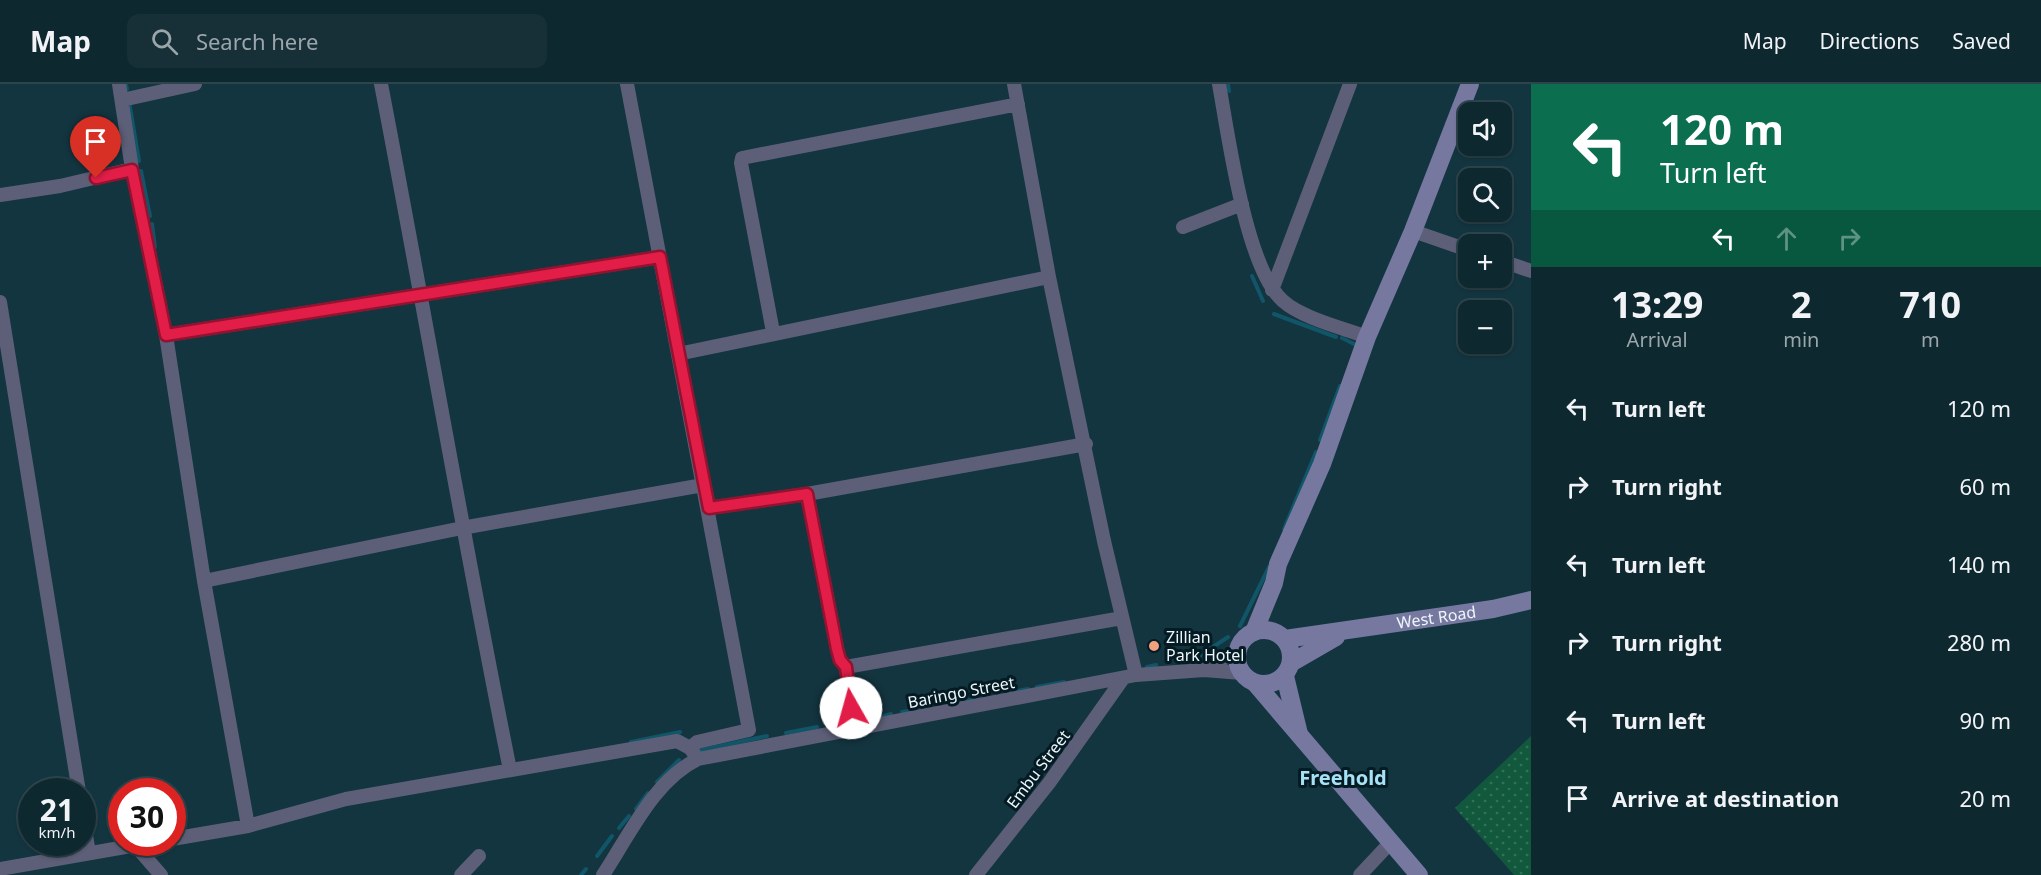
<!DOCTYPE html>
<meta charset="utf-8">
<style>
body{margin:0;font-family:"Noto Sans",sans-serif;background:#173038;color:#f1f3f6;height:100vh;display:flex;flex-direction:column;font-size:22px;white-space:nowrap}
*{box-sizing:border-box;margin:0}
p{font-size:20px;color:#9ba6ab}
.icon{flex:none;width:33px;height:33px;fill:none;stroke:currentColor;stroke-width:2;stroke-linecap:round;stroke-linejoin:round}
.map{position:relative;flex:1;overflow:hidden}
.side{display:flex;flex-direction:column;background:#0e2830;width:510px}
.side>*{flex:none}
.top-card{background:#0b6e4f;color:#fff;overflow:hidden}
.controls{position:absolute;left:1458px;top:18px;display:grid;gap:12px}
.controls a{display:grid;place-items:center;width:54px;height:54px;border-radius:12px;background:#0e2830;box-shadow:0 2px 4px #0004,0 0 0 2px #2e444c;font-size:30px}
.speed{position:absolute;left:18px;top:694px;display:flex;gap:12px;font-size:30px;font-weight:700;text-align:center}
.speed>*{display:grid;place-content:center;width:78px;height:78px;border-radius:50%;background:#0e2830;box-shadow:0 2px 4px #0004,0 0 0 2px #2e444c;line-height:1}
.speed small{font-size:15px;font-weight:400}
.speed .limit{border:9px solid #d22;background:#fff;color:#111}
.pin{position:absolute;display:grid;place-items:center;width:51px;height:51px;color:#fff;margin:-62px -26px;border-radius:50% 50% 50% 0;rotate:-45deg;box-shadow:0 0 6px #0007}
.pin .icon{rotate:45deg}
.me{position:absolute;width:66px;margin:-33px;rotate:353deg;stroke-linejoin:round;filter:drop-shadow(0 0 4px #0008)}
.turn{display:flex;align-items:center;gap:21px;height:126px;padding:0 30px;font-size:27px}
.turn .icon{width:78px;height:78px;stroke-width:2.5}
.turn b{display:block;font-size:42px;line-height:51px}
.lanes{display:flex;align-items:center;height:57px;padding:0 30px;background:#0003;justify-content:center;gap:30px;direction:ltr}
.lanes .off{opacity:.35}
.eta{display:flex;justify-content:space-evenly;align-items:center;height:102px;text-align:center}
.eta b{font-size:36px;font-weight:700;line-height:42px}
ul{padding:0;list-style:none}
li{display:flex;align-items:center;gap:18px;height:78px;padding:0 30px}
li div{flex:1}
li b{display:block;font-size:22px}
li em{font-style:normal}
header{display:flex;align-items:center;gap:36px;box-sizing:border-box;height:84px;padding:0 30px;background:#0e2830;border-bottom:2px solid #2e444c}
header strong{font-size:28px}
nav{display:flex;gap:33px;margin-inline-start:auto;font-size:21px}
.search{width:420px;height:54px;background:#173038;display:flex;align-items:center;gap:15px;box-sizing:border-box;padding:0 21px;border-radius:12px;color:#9ba6ab;font-size:22px}
main{display:flex;flex:1;min-height:0}
.map>svg:first-child{display:block}
.park{fill:url(#park-dots)}
.lines{fill:none;stroke-linecap:round;stroke-linejoin:round}
.stream{stroke:#105568;stroke-width:4}
.street{stroke:#5d5f78;stroke-width:14}
.secondary{stroke:#7678a0;stroke-width:18}
.route-casing{stroke:#92132f;stroke-width:15}
.route{stroke:#e11d48;stroke-width:10}
.poi-dot{fill:#f2a080;stroke:#041b23;stroke-width:2}
.labels{text-anchor:middle;stroke-width:6;stroke-linejoin:round;paint-order:stroke}
.street-label{font-size:16px;fill:#edf6fa;stroke:#041b23}
.poi-label{font-size:16px;fill:#edf6fa;stroke:#041b23;text-anchor:start}
.quarter-label{font-size:20px;font-weight:bold;fill:#a7e1f6;stroke:#041b23}
</style>
<header>
<strong>Map</strong>
<div class="search"><svg class="icon" aria-label="search" viewBox="0 0 24 24"><circle cx="10" cy="10" r="6"/><path d="M15 15l6 6"/></svg>Search here</div>
<nav><a>Map</a><a>Directions</a><a>Saved</a></nav>
</header>
<main>
<div class="map">
<svg width="1531" height="791" viewBox="0 0 1531 791">
<defs>
<pattern id="park-dots" width="8" height="8" patternUnits="userSpaceOnUse" patternTransform="scale(1.5)"><rect width="8" height="8" fill="#11583d"/><path d="M2 2h.1M6 6h.1" fill="none" stroke="#34715a" stroke-width="1.8" stroke-linecap="round"/></pattern>
</defs>
<rect width="100%" height="100%" fill="#133540"/>
<path class="park" d="M1531,652V791H1514L1455,724Z"/>
<g class="lines">
<path class="stream" d="M126,0L127,5
M1228,0L1229,7
M129,17L139,77
M141,87L150,132
M152,140L155,163
M1252,192L1263,217
M1274,230L1336,253
M1342,254L1356,261
M1320,356L1340,302
M1284,445L1316,368
M1240,542L1269,483
M1180,577L1198,573L1228,553
M1147,583L1156,581
M1037,603L1064,598
M1017,607L1028,605
M957,618L977,615
M902,628L926,624
M876,634L891,630
M829,641L845,639
M786,649L817,643
M631,658L680,648
M697,667L767,652
M657,698L679,676
M636,725L648,709
M619,744L629,732
M597,772L612,752
M581,791L586,785"/>
<path class="street" d="M119,0L132,85L166,251L204,497L248,742
M381,0C425,229 464,458 510,686
M627,0L749,646L697,658L690,664
M1014,0L1049,193L1104,457L1136,591
M1219,0C1228,50 1246,185 1283,217C1302,234 1343,244 1367,253
M122,16L195,0
M0,111L60,102L132,85
M1183,143L1242,120
M1413,147L1468,166
M1502,177L1531,187
M1272,206L1350,0
M0,218L79,708
M773,248L741,79L742,74L1018,20
M166,251L660,173
M678,270L1049,193
M807,410L837,565L840,576L846,583L1122,534
M709,424L807,410L1086,360
M204,497L462,444L703,401
M846,583L854,645
M1204,586L1237,567
M82,728L89,769
M172,755L248,742L346,715L677,657L690,664L695,671
M135,761L161,791
M0,785L148,759
M461,791L479,772
M603,791C629,752 654,696 698,675L1136,591L1204,586L1242,589
M976,791L1049,699L1122,596
M1360,791L1391,758"/>
<g class="secondary">
<circle cx="1264" cy="573" r="27"/>
<path d="M1254,548L1274,499L1278,480L1322,380L1367,253L1413,147L1470,0"/>
<path id="s1" d="M1285,555L1493,525L1531,516"/>
<path d="M1291,579L1336,553"/>
<path d="M1285,592L1299,650"/>
<path d="M1255,599L1419,791"/>
</g>
</g>
<g class="lines">
<g class="route-casing">
<path id="route" d="M96,94L132,86L166,251L660,173L709,424L807,410L837,565L840,576L846,583L851,624"/>
</g>
<use href="#route" class="route"/>
</g>
<circle class="poi-dot" cx="1154" cy="562" r="6"/>
<g class="labels">
<g class="street-label">
<text dy="6" stroke="none"><textPath href="#s1" startOffset="153">West Road</textPath></text>
<text transform="translate(961 608) rotate(-11)" y="6">Baringo Street</text>
<text transform="translate(1038 685) rotate(-53)" y="6">Embu Street</text>
</g>
<g class="poi-label">
<text x="1166" y="559">Zillian<tspan x="1166" dy="18">Park Hotel</tspan></text>
</g>
<g class="quarter-label">
<text x="1343" y="701">Freehold</text>
</g>
</g>
</svg>
<div class="controls">
<a><svg class="icon" aria-label="sound" viewBox="0 0 24 24"><path d="M4 9h4l5-4v14l-5-4H4zM17 9q2 3 0 6"/></svg></a>
<a><svg class="icon" aria-label="search" viewBox="0 0 24 24"><circle cx="10" cy="10" r="6"/><path d="M15 15l6 6"/></svg></a>
<a>+</a>
<a>−</a>
</div>
<div class="speed"><div>21<small>km/h</small></div><div class="limit">30</div></div>
<div class="pin" style="left:96px;top:94px;background:#d93025"><svg class="icon" aria-label="arrive" viewBox="0 0 24 24"><path d="M6 21V4h12l-3 4 3 4H6"/></svg></div>
<svg class="me" style="left:851px;top:624px" viewBox="-20 -20 40 40"><circle r="19" fill="#fff"/><path d="M0-13L10 11 0 6-10 11z" fill="#e11d48"/></svg>
</div>
<section class="side">
<div class="top-card">
<div class="turn"><svg class="icon" aria-label="left" viewBox="0 0 24 24"><path d="M17 20v-9H6M10 6l-5 5 5 5"/></svg><div><b>120 m</b>Turn left</div></div>
<div class="lanes"><svg class="icon" aria-label="left" viewBox="0 0 24 24"><path d="M17 20v-9H6M10 6l-5 5 5 5"/></svg><svg class="icon off" aria-label="ahead" viewBox="0 0 24 24"><path d="M12 20V5M6 11l6-6 6 6"/></svg><svg class="icon off" aria-label="right" viewBox="0 0 24 24"><path d="M7 20v-9h11M14 6l5 5-5 5"/></svg></div>
</div>
<div class="eta">
<div><b>13:29</b><p>Arrival</p></div>
<div><b>2</b><p>min</p></div>
<div><b>710</b><p>m</p></div>
</div>
<ul>
<li><svg class="icon" aria-label="left" viewBox="0 0 24 24"><path d="M17 20v-9H6M10 6l-5 5 5 5"/></svg><div><b>Turn left</b></div><em>120 m</em></li>
<li><svg class="icon" aria-label="right" viewBox="0 0 24 24"><path d="M7 20v-9h11M14 6l5 5-5 5"/></svg><div><b>Turn right</b></div><em>60 m</em></li>
<li><svg class="icon" aria-label="left" viewBox="0 0 24 24"><path d="M17 20v-9H6M10 6l-5 5 5 5"/></svg><div><b>Turn left</b></div><em>140 m</em></li>
<li><svg class="icon" aria-label="right" viewBox="0 0 24 24"><path d="M7 20v-9h11M14 6l5 5-5 5"/></svg><div><b>Turn right</b></div><em>280 m</em></li>
<li><svg class="icon" aria-label="left" viewBox="0 0 24 24"><path d="M17 20v-9H6M10 6l-5 5 5 5"/></svg><div><b>Turn left</b></div><em>90 m</em></li>
<li><svg class="icon" aria-label="arrive" viewBox="0 0 24 24"><path d="M6 21V4h12l-3 4 3 4H6"/></svg><div><b>Arrive at destination</b></div><em>20 m</em></li>
</ul>
</section>
</main>
